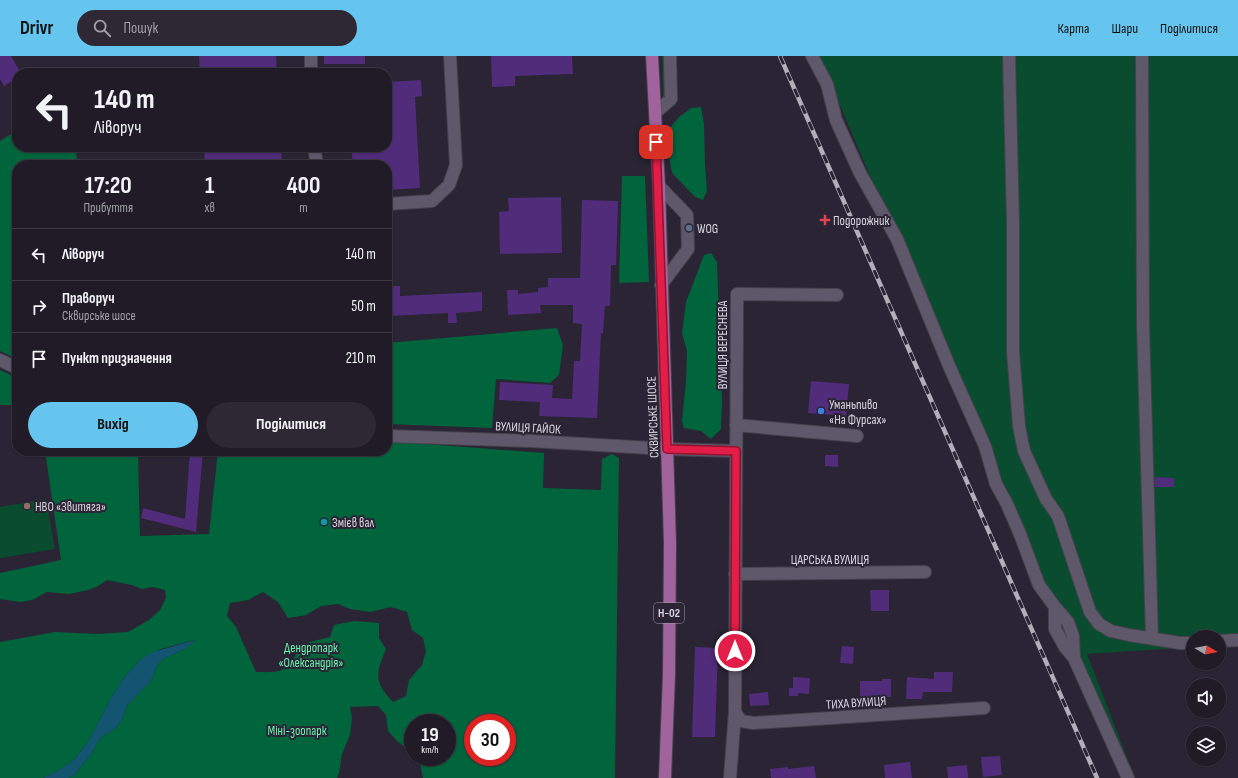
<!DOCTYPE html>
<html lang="uk">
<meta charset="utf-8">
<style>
body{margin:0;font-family:"Sofia Sans Condensed",sans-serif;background:#2d2833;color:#f1f3f6;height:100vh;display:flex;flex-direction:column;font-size:15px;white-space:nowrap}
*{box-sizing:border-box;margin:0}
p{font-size:13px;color:#a2a1a7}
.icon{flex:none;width:22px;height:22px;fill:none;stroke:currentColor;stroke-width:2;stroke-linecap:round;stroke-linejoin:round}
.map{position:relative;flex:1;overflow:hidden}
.panel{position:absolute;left:12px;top:104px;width:380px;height:296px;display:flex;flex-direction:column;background:#201b27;border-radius:16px;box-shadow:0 1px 3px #0004,0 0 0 1px #3d3944}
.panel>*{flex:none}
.banner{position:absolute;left:12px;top:12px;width:380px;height:84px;border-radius:16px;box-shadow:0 1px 3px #0004,0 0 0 1px #3d3944;background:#201b27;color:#f1f3f6;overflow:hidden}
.needle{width:26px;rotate:100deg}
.tools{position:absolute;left:1186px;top:574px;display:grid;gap:8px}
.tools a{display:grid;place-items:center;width:40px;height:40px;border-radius:50%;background:#201b27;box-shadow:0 1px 3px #0004,0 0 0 1px #3d3944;font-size:20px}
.speed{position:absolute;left:404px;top:658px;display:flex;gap:8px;font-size:20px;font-weight:700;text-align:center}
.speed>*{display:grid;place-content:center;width:52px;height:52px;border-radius:50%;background:#201b27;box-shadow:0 1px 3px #0004,0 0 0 1px #3d3944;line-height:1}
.speed small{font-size:10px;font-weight:400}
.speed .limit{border:6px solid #d22;background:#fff;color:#111}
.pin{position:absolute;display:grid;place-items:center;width:34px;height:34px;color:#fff;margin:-17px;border-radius:8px;box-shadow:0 2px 6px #0006}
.me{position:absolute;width:44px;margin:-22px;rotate:0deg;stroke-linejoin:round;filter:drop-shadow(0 0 3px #0008)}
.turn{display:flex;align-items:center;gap:14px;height:84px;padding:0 16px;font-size:18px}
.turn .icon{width:52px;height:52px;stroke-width:2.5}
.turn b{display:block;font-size:28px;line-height:34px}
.eta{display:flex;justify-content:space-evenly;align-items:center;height:68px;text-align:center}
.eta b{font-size:24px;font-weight:700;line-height:28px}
.button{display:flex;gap:8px;margin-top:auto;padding:8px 16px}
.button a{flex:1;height:46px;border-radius:24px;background:#65c5ee;color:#111;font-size:16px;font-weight:700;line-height:46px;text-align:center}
.button a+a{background:#2d2833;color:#f1f3f6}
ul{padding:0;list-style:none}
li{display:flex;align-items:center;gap:12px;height:52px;padding:0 16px;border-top:1px solid #3d3944}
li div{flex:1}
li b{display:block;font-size:15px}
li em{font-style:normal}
header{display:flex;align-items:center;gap:24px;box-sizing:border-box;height:56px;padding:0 20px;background:#65c5ee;color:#111}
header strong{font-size:19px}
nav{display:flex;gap:22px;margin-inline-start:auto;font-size:14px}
.search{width:280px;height:36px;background:#2d2833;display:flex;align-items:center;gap:10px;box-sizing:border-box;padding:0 14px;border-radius:22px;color:#a2a1a7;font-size:15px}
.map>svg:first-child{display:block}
.green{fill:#094c2f}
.forest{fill:#00643d;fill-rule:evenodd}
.water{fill:#135571}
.building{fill:#512c7b}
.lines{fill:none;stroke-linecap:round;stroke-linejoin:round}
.minor-casing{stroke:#46414e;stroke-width:14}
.major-casing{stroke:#46414e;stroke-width:14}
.minor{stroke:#5f586a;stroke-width:12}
.major{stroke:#a0639c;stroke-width:12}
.rail-casing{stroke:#b2aeba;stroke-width:4.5}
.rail{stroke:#2a2434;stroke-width:3;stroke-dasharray:9;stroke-linecap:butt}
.route-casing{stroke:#92132f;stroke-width:10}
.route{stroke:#e11d48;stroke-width:7}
.health-dot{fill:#e0444e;stroke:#2a2434;stroke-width:1.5}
.service-dot{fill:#5c6f8a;stroke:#2a2434;stroke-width:1.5}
.shop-dot{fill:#3f7fe0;stroke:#2a2434;stroke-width:1.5}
.education-dot{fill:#8d6e63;stroke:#2a2434;stroke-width:1.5}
.culture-dot{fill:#0f9aa8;stroke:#2a2434;stroke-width:1.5}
.labels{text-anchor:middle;stroke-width:4;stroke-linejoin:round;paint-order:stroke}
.shield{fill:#2a2434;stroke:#a4a0ac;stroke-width:1}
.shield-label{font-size:12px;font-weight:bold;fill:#d9d5e0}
.poi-label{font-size:13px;fill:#d9d5e0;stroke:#2a2434;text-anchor:start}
.street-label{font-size:13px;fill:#d9d5e0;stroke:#2a2434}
.park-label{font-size:13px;fill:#67f4ae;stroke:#2a2434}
</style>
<header>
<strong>Drivr</strong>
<div class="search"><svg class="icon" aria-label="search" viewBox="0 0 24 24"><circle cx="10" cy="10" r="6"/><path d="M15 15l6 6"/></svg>Пошук</div>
<nav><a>Карта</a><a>Шари</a><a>Поділитися</a></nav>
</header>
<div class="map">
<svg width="1238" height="722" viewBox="0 0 1238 722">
<rect width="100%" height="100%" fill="#2a2434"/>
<path class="green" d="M662,0H664L665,42L663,45Z
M819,0H1238V588L1219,581H1193V591L1087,598L1135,722H1126Z
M46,443L55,493L0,502V451Z"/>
<path class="forest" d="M701,51L704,68L705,109L707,135L703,144L695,141L672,117L668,95L669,73L679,61L691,52Z
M17,74V91H75L78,109H17V303L0,295V85Z
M622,120H645L649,226L619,227Z
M711,197L717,206L722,345L721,373L711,383L701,375L684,372L682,365L686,325L687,295L682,277L686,246L704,199Z
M557,272L563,289L559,319L550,327L496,323L492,372L387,368V287Z
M0,314L17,322V349H0Z
M387,385L544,397L543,432L601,434L602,403L612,398L619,402L615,722H423L419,702L418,701H447V667H413V697L397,685L388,675L386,659L378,650L350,651L352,662L350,679L342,698L339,717L337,722H68L74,719L91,698L100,682L116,672L122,663L127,649L151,625L157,610L163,603L186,592L194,584L161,593L138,606L124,622L113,639L88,686L75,703L61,713L43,722H0V586L55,576L98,578L128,576L149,564L160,554L166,542L165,534L153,531L142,533L132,529L107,524L98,530L88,534L69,538L47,536L32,544L20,546L0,543V517L61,504L45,395H138L140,480L209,478L218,395H387ZM263,536L278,546L288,562L306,559L321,550L338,548L350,553L370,556L391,551L407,556L412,574L423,582L426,595L422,609L409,624L406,640L393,646C373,625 376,618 386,593L379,582V567L354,565L334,569L330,581L302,588C297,596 291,609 282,614C275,617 264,616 256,616L236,571L227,560L230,547L248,544ZM473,667H507V701H473Z"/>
<path class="water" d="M195,584L186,592L163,603L157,610L151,625L127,649L122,663L116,672L100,682L91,698L74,719L68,722H43L61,713L75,703L88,686L113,639L124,622L138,606L150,597Z"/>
<path class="building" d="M0,0H11L21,17H17V22L4,30L0,23Z
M199,0H276L277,17H200Z
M324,0H365V8H324Z
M491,0H572L573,18L515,20V30L492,31Z
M421,24L422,40L415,41L420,132L387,134V109H353L351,91H387V26Z
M204,91H281L282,109H205Z
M561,141L562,197L500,198L499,156L509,155L508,142Z
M582,144L618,145L616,209H611L610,250H605L603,277H601L597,362L539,360L540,346L499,344L500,326L553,329L552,342L572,343L574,305H580L582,268L573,267V249H540L541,257L508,259L507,234H518V238L538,236V232L548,231V222H580Z
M392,230H400V240L482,236V255L456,257L457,267H448V257L387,260V242L393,241Z
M811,325L849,328L846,360L808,357Z
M190,395H203L196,476L141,462L143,452L185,463Z
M825,399H838V411L825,410Z
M1155,421L1174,422V431H1155Z
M870,534H889V555H871Z
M842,590L854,591L853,608L840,607Z
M695,591L718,592L715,681H692Z
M934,616H953L952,636H923L922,643H906L907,621L934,623Z
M793,621L810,622L809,638L798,637V640H789V632H793Z
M882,623H891V641H873V643H860V625H882Z
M768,636L769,649L750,650L749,638Z
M1000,700L1002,719L983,721L981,701Z
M910,706L912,722H885L884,709Z
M967,709L968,722H948L947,711Z
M814,710L816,722H771L770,713L788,711V713Z"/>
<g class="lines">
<g class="minor-casing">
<path id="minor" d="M311,0V17
M812,0L827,28L836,64L860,117L897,183L950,312L985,390L996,428L1007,448L1020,478L1039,529L1055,551V573L1065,591L1074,602L1128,722
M1009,0L1013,167V296L1019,370L1024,395L1046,443L1058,460L1090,556L1099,568L1111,575L1129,579L1180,587H1193
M1142,0L1143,269L1152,582
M655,57L671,43L670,0
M314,91L317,109
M659,130L687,159L688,193L661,229
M387,148L432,145L449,129L456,109L450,0
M0,304L17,312
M736,369L857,380
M387,380L532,385L667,393L736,395
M735,518L925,516
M1055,551L1068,566L1073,580L1074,602
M1219,585L1238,584
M735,656L741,665L753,667L984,652
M730,722L735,656L737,238L837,239"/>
</g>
<g class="major-casing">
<path id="major" d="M652,0L659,130L670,487L669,619L665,722"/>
</g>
<use href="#minor" class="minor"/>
<use href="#major" class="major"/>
<g class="rail-casing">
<path id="rail" d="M780,0L1097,722"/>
</g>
<use href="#rail" class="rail"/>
</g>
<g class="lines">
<g class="route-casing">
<path id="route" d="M656,86L667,393L736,395L735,595"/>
</g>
<use href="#route" class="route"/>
</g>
<path class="health-dot" d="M823 158h4v4h4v4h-4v4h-4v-4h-4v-4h4z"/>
<circle class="service-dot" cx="689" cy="172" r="4"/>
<circle class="shop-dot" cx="821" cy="355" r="4"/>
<circle class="education-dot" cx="27" cy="450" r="4"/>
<circle class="culture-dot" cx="324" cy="466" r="4"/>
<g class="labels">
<rect class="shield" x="654" y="547" width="30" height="20" rx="3"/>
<g class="shield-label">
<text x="669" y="561">Н-02</text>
</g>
<g class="poi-label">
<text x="833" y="169">Подорожник</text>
<text x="697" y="177">WOG</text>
<text x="829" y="353">Уманьпиво<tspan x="829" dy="15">«На Фурсах»</tspan></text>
<text x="35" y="455">НВО «Звитяга»</text>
<text x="332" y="471">Змієв вал</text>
</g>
<g class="street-label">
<text transform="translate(722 289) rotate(-90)" y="5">ВУЛИЦЯ ВЕРЕСНЕВА</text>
<text transform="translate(652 361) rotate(-92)" y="5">СКВИРСЬКЕ ШОСЕ</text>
<text transform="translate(528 371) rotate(3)" y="5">ВУЛИЦЯ ГАЙОК</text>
<text x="830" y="508">ЦАРСЬКА ВУЛИЦЯ</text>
<text transform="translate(856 646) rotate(-4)" y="5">ТИХА ВУЛИЦЯ</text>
</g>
<g class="park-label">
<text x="311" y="596">Дендропарк<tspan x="311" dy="15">«Олександрія»</tspan></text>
<text x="297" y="679">Міні-зоопарк</text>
</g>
</g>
</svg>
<div class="tools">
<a><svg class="needle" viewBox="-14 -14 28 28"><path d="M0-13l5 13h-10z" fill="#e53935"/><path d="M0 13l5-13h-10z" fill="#a2a1a7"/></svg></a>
<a><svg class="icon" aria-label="sound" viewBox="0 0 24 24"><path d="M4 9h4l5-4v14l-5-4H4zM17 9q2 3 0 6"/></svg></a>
<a><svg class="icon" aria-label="layers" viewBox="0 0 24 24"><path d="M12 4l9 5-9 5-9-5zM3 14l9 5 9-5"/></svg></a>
</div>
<div class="speed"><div>19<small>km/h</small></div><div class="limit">30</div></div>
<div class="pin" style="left:656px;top:86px;background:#d93025"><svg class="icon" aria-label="arrive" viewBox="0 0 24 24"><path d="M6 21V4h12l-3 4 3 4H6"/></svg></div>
<svg class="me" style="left:735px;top:595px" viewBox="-20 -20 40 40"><circle r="17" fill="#e11d48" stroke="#fff" stroke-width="3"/><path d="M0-11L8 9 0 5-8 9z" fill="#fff"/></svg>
<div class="banner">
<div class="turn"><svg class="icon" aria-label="left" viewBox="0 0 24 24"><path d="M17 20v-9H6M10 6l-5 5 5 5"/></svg><div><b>140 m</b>Ліворуч</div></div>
</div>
<section class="panel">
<div class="eta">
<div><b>17:20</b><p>Прибуття</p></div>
<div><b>1</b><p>хв</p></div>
<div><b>400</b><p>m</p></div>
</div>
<ul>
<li><svg class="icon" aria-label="left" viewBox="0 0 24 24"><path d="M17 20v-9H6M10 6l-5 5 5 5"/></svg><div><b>Ліворуч</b></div><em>140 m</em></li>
<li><svg class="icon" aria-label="right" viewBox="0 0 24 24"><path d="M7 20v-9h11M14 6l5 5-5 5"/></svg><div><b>Праворуч</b><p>Сквирське шосе</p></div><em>50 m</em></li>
<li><svg class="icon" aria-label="arrive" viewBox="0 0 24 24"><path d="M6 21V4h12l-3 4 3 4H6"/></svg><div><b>Пункт призначення</b></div><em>210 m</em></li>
</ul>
<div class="button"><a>Вихід</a><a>Поділитися</a></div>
</section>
</div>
